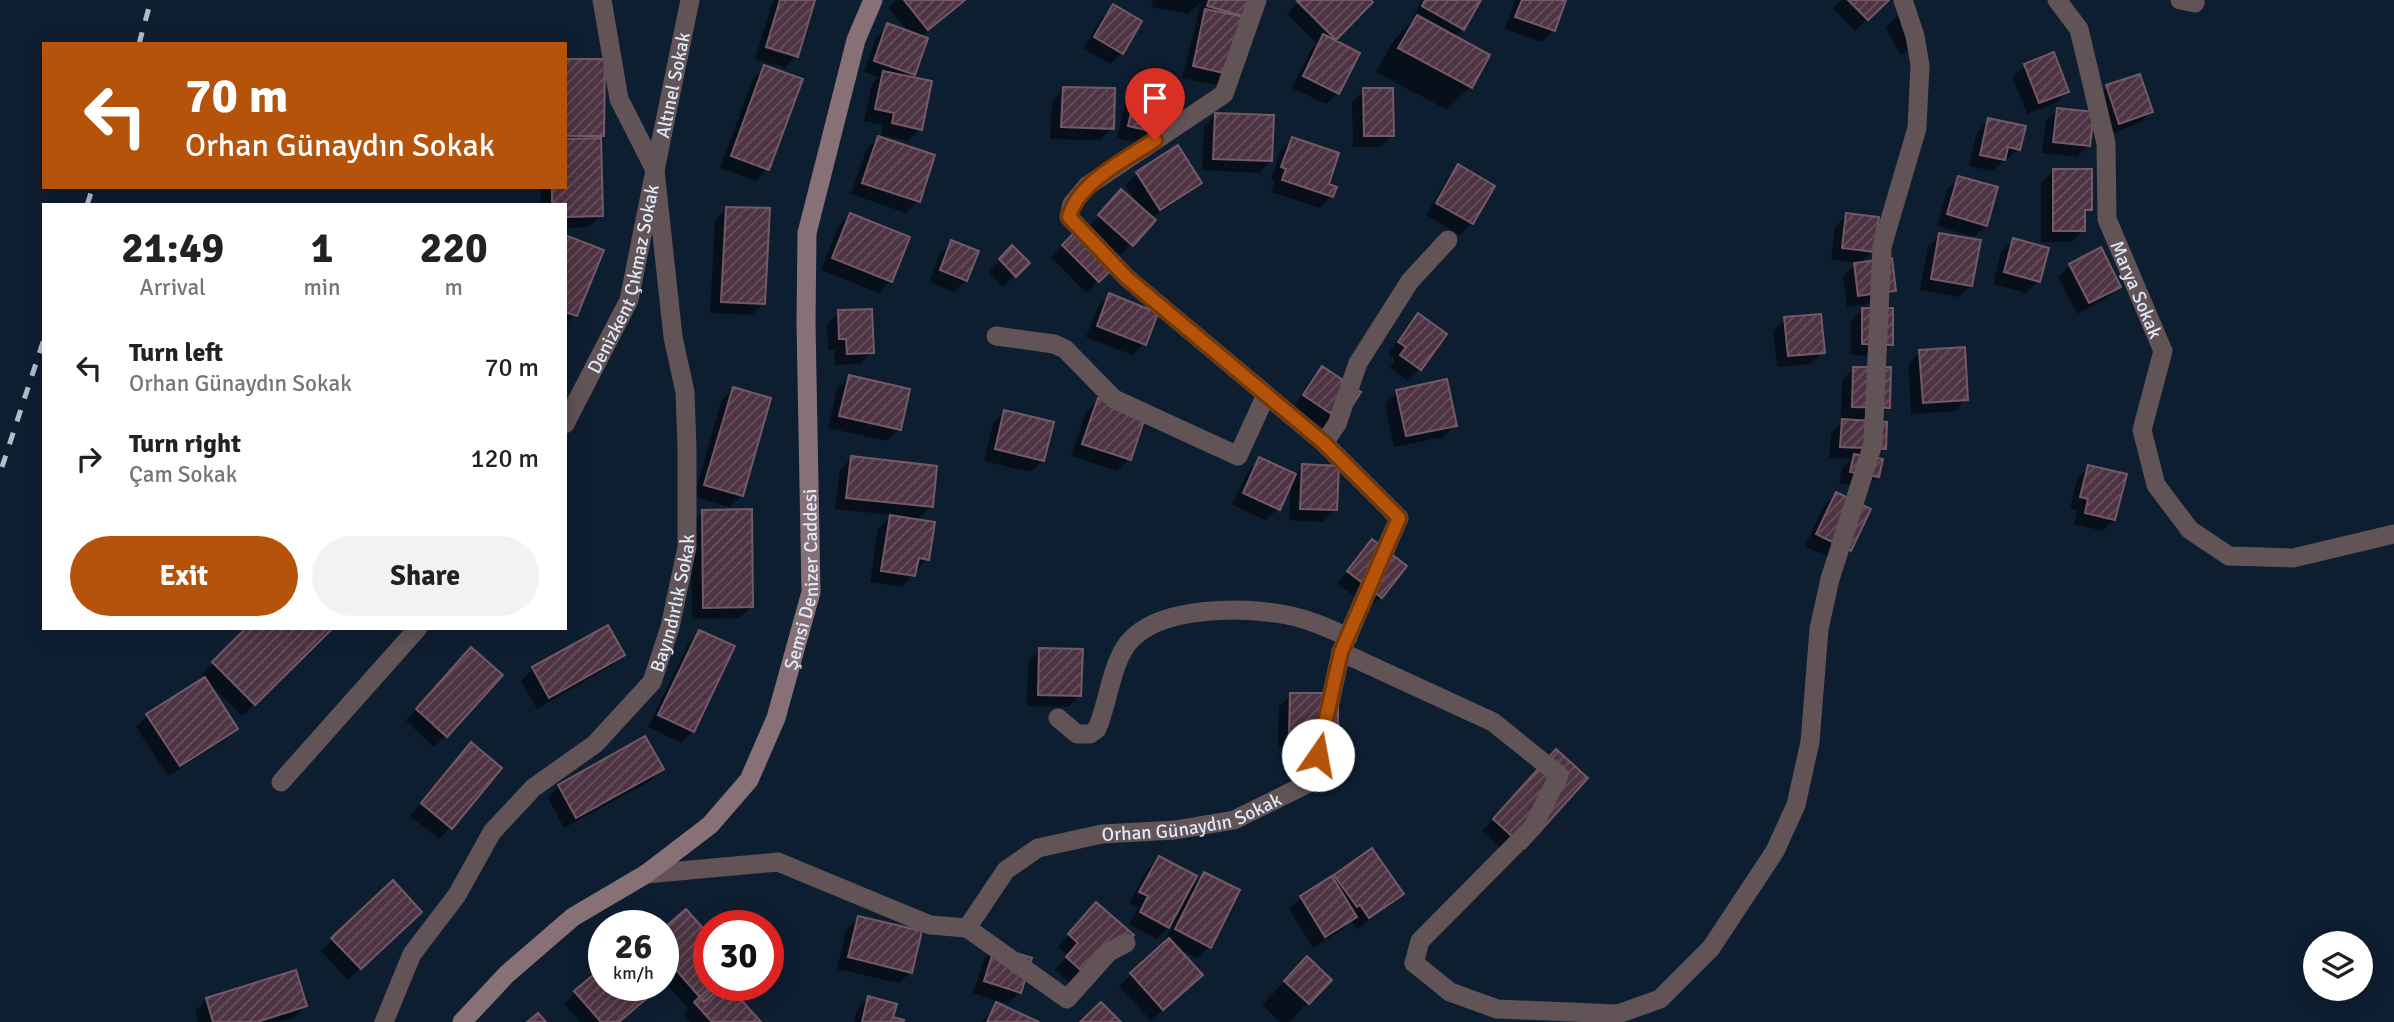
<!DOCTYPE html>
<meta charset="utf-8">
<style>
body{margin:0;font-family:Signika,sans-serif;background:#f2f2f2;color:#222;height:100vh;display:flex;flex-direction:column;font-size:26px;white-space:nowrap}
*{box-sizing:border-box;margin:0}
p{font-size:23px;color:#767676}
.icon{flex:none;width:38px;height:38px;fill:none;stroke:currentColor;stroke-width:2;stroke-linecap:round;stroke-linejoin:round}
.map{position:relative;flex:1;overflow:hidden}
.side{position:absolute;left:42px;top:203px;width:525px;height:427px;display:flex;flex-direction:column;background:#fff;border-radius:0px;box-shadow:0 4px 18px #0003}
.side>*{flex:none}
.hud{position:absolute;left:42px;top:42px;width:525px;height:147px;border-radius:0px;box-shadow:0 4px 18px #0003;background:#b45309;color:#fff;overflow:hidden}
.controls{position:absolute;left:2303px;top:931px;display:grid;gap:14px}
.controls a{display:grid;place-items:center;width:70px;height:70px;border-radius:50%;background:#fff;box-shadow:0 4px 18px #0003;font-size:35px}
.speed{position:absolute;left:588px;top:910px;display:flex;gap:14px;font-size:35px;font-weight:700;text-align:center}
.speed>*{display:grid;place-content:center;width:91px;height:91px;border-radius:50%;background:#fff;box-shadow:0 4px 18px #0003;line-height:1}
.speed small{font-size:18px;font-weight:400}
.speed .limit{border:10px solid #d22;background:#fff;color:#111}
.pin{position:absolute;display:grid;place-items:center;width:60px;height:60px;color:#fff;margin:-72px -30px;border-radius:50% 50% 50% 0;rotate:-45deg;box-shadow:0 0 7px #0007}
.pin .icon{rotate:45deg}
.me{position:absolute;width:77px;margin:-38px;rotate:12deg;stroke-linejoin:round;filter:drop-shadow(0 0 5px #0008)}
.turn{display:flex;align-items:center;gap:24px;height:147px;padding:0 28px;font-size:32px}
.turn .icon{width:91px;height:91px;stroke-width:2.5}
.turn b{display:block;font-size:49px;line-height:60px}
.eta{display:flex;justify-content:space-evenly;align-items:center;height:119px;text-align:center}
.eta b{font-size:42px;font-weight:700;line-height:49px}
.action{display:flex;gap:14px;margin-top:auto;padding:14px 28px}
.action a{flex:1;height:80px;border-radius:42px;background:#b45309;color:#fff;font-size:28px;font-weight:700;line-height:80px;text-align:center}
.action a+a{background:#f2f2f2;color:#222}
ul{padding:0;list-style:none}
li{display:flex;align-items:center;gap:21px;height:91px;padding:0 28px}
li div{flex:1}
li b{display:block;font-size:26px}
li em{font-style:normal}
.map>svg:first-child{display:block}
.shadow{fill:#0007}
.building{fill:url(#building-hatch);stroke:#745866;stroke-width:2}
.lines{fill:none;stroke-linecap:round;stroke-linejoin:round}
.minor{stroke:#615356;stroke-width:19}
.tertiary{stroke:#615356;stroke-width:19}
.secondary{stroke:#877177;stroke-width:19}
.rail{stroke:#b1bdcc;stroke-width:5;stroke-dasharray:12 12;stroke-linecap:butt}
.route-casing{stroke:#753606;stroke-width:18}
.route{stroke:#b45309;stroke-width:12}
.labels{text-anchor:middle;stroke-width:5;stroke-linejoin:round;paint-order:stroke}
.street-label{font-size:19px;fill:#dee9f6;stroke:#0e1e31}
</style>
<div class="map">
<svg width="2394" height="1022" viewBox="0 0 2394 1022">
<defs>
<pattern id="building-hatch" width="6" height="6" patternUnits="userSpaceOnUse" patternTransform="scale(1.75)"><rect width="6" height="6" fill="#4e3442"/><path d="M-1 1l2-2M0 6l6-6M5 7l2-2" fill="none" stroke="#67515e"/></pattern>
</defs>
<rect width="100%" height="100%" fill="#0e1e31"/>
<path class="shadow" d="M773,0H813L796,56L785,68L755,59Z
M896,0H965L920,37L914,74L909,78L920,129L908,141L881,135L883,125L864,121L872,84L879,77L864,72L876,37L888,25L909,33L889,8Z
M1153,0H1261L1224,87L1182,78L1201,2L1188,14L1151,7Z
M1301,0H1369L1371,2L1333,41L1338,93L1326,104L1292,88L1312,48L1317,44L1287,14Z
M1422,0H1479L1463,29L1454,37L1470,87L1447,110L1376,72L1394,40L1414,19L1412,18Z
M1515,0H1560L1553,30L1542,42L1505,29Z
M1841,0H1887L1855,31L1833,8Z
M1114,6L1122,53L1110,64L1083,49L1102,18Z
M1911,8L1925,37L1913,49L1900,55L1886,27L1898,15Z
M565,61L602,135L599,138L601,215L589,227L565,228V205H541L540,187H565Z
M2025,65L2067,91L2056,103L2027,114L2013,77Z
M765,67L767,169L756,181L720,168L753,79Z
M1138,86L1171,94L1150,145L1117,138L1126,98Z
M2107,87L2151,112L2139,123L2108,135L2095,99Z
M1063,89L1112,128L1100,140L1050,139L1052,101Z
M1364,90L1392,135L1380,147H1353L1352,102Z
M2058,109L2089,145L2077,157L2042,153L2046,121Z
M1215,115L1271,161L1259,173L1202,170L1204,127Z
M1989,120L2019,149L1992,171L1969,166L1977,132Z
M878,138L918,201L906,213L851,194L866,150Z
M1292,139L1326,185L1331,196L1320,208L1271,192L1275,180L1271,179L1280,151Z
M1459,167L1472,223L1460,235L1426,215L1447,178Z
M2053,171L2090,209L2084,216V230L2072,242H2041V183Z
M1137,174L1200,183L1188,194L1152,218L1120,256L1109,246L1119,260L1086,293L1051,257L1085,225L1088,228L1110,203L1138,205L1125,185Z
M1959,178L1986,225L1974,237L1937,226L1947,190Z
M727,208L763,303L752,315L710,313L715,220Z
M850,215L890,281L879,293L821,270L838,227Z
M1847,215L1873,251L1860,264L1894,291L1882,302L1847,307L1843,276L1856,263L1831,259L1835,227Z
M1940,235L1971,285L1959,297L1920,290L1928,246Z
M565,236L575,315L565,325Z
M2013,240L2038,281L2026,293L1993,284L2001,252Z
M952,242L966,280L954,292L929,282L940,254Z
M1012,248L1028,263L1003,287L988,272Z
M2070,265L2119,286L2107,298L2077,314L2058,277Z
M1110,295L1144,344L1132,355L1086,337L1098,307Z
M1863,309L1891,344L1880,356L1851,355V321Z
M839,312L872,352L860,364L835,365L834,350H828L827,324Z
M1418,316L1420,369L1408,381L1390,368L1395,359L1388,354L1406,327Z
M1785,319L1823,352L1811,364L1777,367L1773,331Z
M1920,352L1966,399L1955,411L1911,414L1908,364Z
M1323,368L1340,420L1329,431L1293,408L1311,380Z
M1853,369L1889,407L1877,419H1856V422L1884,448L1873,459L1877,476L1866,488L1839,483L1842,468L1851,459L1829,458L1831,433L1845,419H1841L1842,381Z
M849,377L899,429L887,441L828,428L837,389Z
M733,389L741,495L730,507L694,497L721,401Z
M1397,392L1455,425L1443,437L1394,447L1385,404Z
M1098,400L1129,459L1117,471L1071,456L1086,412Z
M1005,412L1043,460L1031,472L984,461L993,423Z
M851,458L931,507L916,521L927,559L902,587L870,582L878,529L892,515L835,509L840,470Z
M1259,460L1294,475L1303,466L1335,510L1323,522L1289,520L1291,481L1278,509L1266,520L1232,505L1248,471Z
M2089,467L2114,520L2102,531L2074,524L2077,510L2070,509L2077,479Z
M1836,494L1850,550L1838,562L1805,546L1824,506Z
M703,512L752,606L740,618L692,619L691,524Z
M1373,541L1381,597L1369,608L1337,583Z
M608,627L623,655L611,666L537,709L521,681L533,669Z
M248,628H331L242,716L206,680L236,728L224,740L168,776L136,727L148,715L205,678L202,675Z
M700,632L693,731L681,743L648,727L688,644Z
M1040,650L1080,695L1068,707L1027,706L1028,662Z
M460,661L446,736L434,747L406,721Z
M1291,695L1336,735L1324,747L1278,746L1279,707Z
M459,756L450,827L439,839L410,816Z
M1544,763L1512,858L1482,831Z
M662,769L650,781L564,828L548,798L559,786Z
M1371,850L1402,893L1390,905L1357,929L1351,921L1343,929L1313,948L1289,909L1301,898L1331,879Z
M1159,858L1189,890L1205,874L1209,947L1197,958L1175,947L1188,987L1151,1021L1119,986L1166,942L1164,941L1174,922L1156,939L1129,924L1138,908L1129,904L1147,870Z
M1085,916L1080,992L1055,970L1068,955L1058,947Z
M858,918L911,972L899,983L837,969L846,930Z
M408,924L348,980L321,951L333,939Z
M663,932L709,985L759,1022H690L684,1015L689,1009L663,980Z
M996,948L1020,992L1008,1004L973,993L984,959Z
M1307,958L1330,980L1289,1022H1280L1262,1005Z
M604,985H657L658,987L619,1022H580L564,1004L576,992Z
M868,998L891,1019L901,1022H854L857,1010Z
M207,999L305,1006L293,1018L279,1022H198L195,1011Z
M997,1004L1035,1022H982Z"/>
<path class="building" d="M780,0H815L798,57L766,47Z
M904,0H965L928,30Z
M1209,0H1263L1258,20L1207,6Z
M1298,0H1371L1373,2L1336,40L1297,1Z
M1425,0H1481L1464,30L1422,6Z
M1522,0H1566L1555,31L1515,17Z
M1848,0H1889L1868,20Z
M1113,4L1142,21L1123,54L1094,37Z
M1205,9L1250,18L1237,76L1193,66Z
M1417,15L1490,55L1472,88L1398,48Z
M887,23L928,38L915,75L874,61Z
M1323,34L1360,53L1339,94L1303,76Z
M2054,52L2069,92L2039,103L2024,64Z
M565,59H605L604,136H565Z
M764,65L803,79L769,170L731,156Z
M883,71L932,81L922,130L892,123L894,113L875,109Z
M2140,74L2153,112L2119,124L2106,85Z
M1137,84L1173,92L1164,134L1128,126Z
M1063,87L1115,88L1114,129L1061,127Z
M1363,88H1393L1394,136H1364Z
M2057,108L2094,112L2090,146L2053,142Z
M1215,113L1274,115L1272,161L1213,159Z
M1988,118L2026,126L2020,150L2008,147L2005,160L1980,155Z
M878,136L935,155L920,202L862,183Z
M1292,137L1339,153L1329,184L1337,187L1333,197L1282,180L1286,169L1281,167Z
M601,138L603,216L565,217V205H552V187H565V139Z
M1178,145L1202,183L1160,210L1136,172Z
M1458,164L1495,186L1473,224L1436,203Z
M2053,169H2092V210H2085V231H2053Z
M1958,176L1998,187L1987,226L1947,214Z
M1121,189L1156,220L1133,246L1098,215Z
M726,207L770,208L765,304L721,302Z
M850,213L910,237L892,282L832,258Z
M1846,213L1879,217L1874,252L1842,248Z
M1085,222L1121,260L1099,282L1062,245Z
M1939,233L1981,240L1972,286L1931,279Z
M565,235L604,250L577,316L565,312Z
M2013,238L2049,248L2040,282L2004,272Z
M951,240L979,251L967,281L940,270Z
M1012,245L1030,263L1016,277L999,259Z
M2101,247L2121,287L2089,303L2069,264Z
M1892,258L1896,291L1858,296L1854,263Z
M1109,293L1158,313L1146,345L1097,326Z
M1862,308H1893V345L1862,344Z
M872,309L874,353L847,354L846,339H839L838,310Z
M1418,313L1447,334L1421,370L1400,355L1406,347L1398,342Z
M1821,314L1825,353L1788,356L1784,317Z
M1965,347L1968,400L1923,403L1919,350Z
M1322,366L1361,392L1342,421L1303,395Z
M1853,367H1891L1890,408L1852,407Z
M849,375L910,389L901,430L839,416Z
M1447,379L1457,426L1406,436L1396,390Z
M733,387L771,398L743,496L704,485Z
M1098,398L1146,414L1131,460L1082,444Z
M1004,410L1054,422L1044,461L995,449Z
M1842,419L1887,422L1886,449L1840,447Z
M1854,454L1883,459L1879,477L1850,472Z
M851,456L937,466L933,507L846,498Z
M1259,457L1296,474L1280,510L1243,493Z
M1302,464L1339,466L1337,510L1300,509Z
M2088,465L2127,474L2115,520L2085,513L2088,499L2080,497Z
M1836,492L1871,509L1851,551L1816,534Z
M752,509L753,607L703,608L702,510Z
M890,515L935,522L929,560L919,558L915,576L881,571Z
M1372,539L1407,566L1382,598L1347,571Z
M608,625L625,655L549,698L532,667Z
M246,628H333L255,705L212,662Z
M699,630L735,646L694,732L658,715Z
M471,647L503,675L447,737L416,709Z
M1039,648L1083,649L1081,696L1038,695Z
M205,677L238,729L180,766L146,714Z
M1290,693H1338V736L1289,735Z
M645,736L664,769L576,818L558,785Z
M471,742L502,768L452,829L421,803Z
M1556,749L1588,778L1525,848L1493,819Z
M1372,848L1404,894L1369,918L1360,905L1357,907L1334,875Z
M1159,856L1197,876L1169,928L1140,912L1148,896L1139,892Z
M1204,872L1240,890L1211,948L1175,929Z
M1332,876L1357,917L1325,937L1300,896Z
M393,880L422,912L361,969L331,938Z
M1096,902L1134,935L1093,981L1066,957L1078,943L1068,934Z
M686,909L709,935V985H723L704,1002L663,955V929Z
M858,916L922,931L912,973L848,957Z
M1169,938L1203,975L1163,1010L1130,973Z
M995,946L1032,958L1021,993L984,981Z
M1307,956L1332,980L1309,1004L1284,981Z
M604,966V985L660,987L619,1022H601L574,991Z
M296,970L307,1006L257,1022H213L206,998Z
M713,985H728L761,1022H712L694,1002Z
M868,996L897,1004L893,1017L904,1020L903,1022H862Z
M996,1002L1039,1022H987Z
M1101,1002L1121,1022H1080Z
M538,1013L546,1022H527Z"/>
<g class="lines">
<g class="minor">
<path id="s1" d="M2057,0L2079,29L2106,143L2107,219L2163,351L2142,430L2156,485L2190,530L2229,556L2293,558L2394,534"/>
<path d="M2180,0L2195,3V0"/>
<path d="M996,336L1054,344L1065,349L1114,399L1238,456L1266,395"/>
<path id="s2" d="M565,424L629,300L655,170L619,99L602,0"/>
<path d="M1324,443L1337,424L1358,363L1410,281L1448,240"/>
<path d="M1341,652L1493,722L1559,775L1533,827L1420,941L1414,963L1450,992L1497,1009L1618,1014L1660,999L1711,948L1775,851L1796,805L1810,742L1819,629L1830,579L1873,444L1882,247L1917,128L1920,65L1915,36L1903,0"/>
<path d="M1058,718L1077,734H1090L1097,729C1108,704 1111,665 1128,643C1159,605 1243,607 1287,615C1308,619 1328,628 1348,637"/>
<path d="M281,782L418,628"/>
<path d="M646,874L778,862L930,925L967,928"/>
<path id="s3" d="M967,928L1006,870L1038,848L1102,834L1175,830L1234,820L1313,781L1341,652L1399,518L1324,443L1127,278L1069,217L1072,204L1087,186L1224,94L1257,0"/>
<path d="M967,928L1067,999L1109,952L1126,943"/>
</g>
<path class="tertiary" id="s4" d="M384,1022L412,954L457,895L492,832L533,788L595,744L652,682L670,627L687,547V448L685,392L673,337L655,170L690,0"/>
<path class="secondary" id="s5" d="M462,1022L507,974L573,917L646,874L710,825L749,780L776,718L811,592L806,323L807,233L856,40L873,0"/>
<path class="rail" d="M139,44L151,0
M87,205L93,187
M2,467L44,339"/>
</g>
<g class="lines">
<g class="route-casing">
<path id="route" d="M1155,140C1127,159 1078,182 1069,217L1127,278L1324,443L1399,518L1341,652L1318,755"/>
</g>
<use href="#route" class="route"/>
</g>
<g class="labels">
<g class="street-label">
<text dy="7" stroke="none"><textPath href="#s4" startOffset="1046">Altınel Sokak</textPath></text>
<text dy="7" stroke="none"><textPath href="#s2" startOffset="158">Denizkent Çıkmaz Sokak</textPath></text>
<text dy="7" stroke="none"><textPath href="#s1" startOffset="306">Marya Sokak</textPath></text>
<text dy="7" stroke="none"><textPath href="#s5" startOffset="588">Şemsi Denizer Caddesi</textPath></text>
<text dy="7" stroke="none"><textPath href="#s4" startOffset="522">Bayındırlık Sokak</textPath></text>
<text dy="7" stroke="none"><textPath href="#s3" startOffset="266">Orhan Günaydın Sokak</textPath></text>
</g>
</g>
</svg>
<div class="controls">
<a><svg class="icon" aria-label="layers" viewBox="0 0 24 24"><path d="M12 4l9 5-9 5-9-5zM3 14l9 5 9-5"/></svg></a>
</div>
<div class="speed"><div>26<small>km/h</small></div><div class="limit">30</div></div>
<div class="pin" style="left:1155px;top:140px;background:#d93025"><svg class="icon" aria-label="arrive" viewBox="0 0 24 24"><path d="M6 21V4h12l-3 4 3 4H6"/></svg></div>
<svg class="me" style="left:1318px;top:755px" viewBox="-20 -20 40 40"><circle r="19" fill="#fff"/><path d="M0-13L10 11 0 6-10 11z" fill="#b45309"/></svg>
<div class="hud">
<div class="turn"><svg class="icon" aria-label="left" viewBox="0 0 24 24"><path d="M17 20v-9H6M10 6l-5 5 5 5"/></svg><div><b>70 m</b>Orhan Günaydın Sokak</div></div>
</div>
<section class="side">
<div class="eta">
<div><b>21:49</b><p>Arrival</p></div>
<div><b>1</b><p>min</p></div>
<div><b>220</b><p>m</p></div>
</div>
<ul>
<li><svg class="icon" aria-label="left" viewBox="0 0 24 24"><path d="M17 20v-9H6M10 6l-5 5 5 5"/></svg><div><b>Turn left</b><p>Orhan Günaydın Sokak</p></div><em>70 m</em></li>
<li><svg class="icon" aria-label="right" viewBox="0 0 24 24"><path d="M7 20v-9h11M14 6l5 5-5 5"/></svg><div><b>Turn right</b><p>Çam Sokak</p></div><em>120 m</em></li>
</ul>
<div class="action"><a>Exit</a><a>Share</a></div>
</section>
</div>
